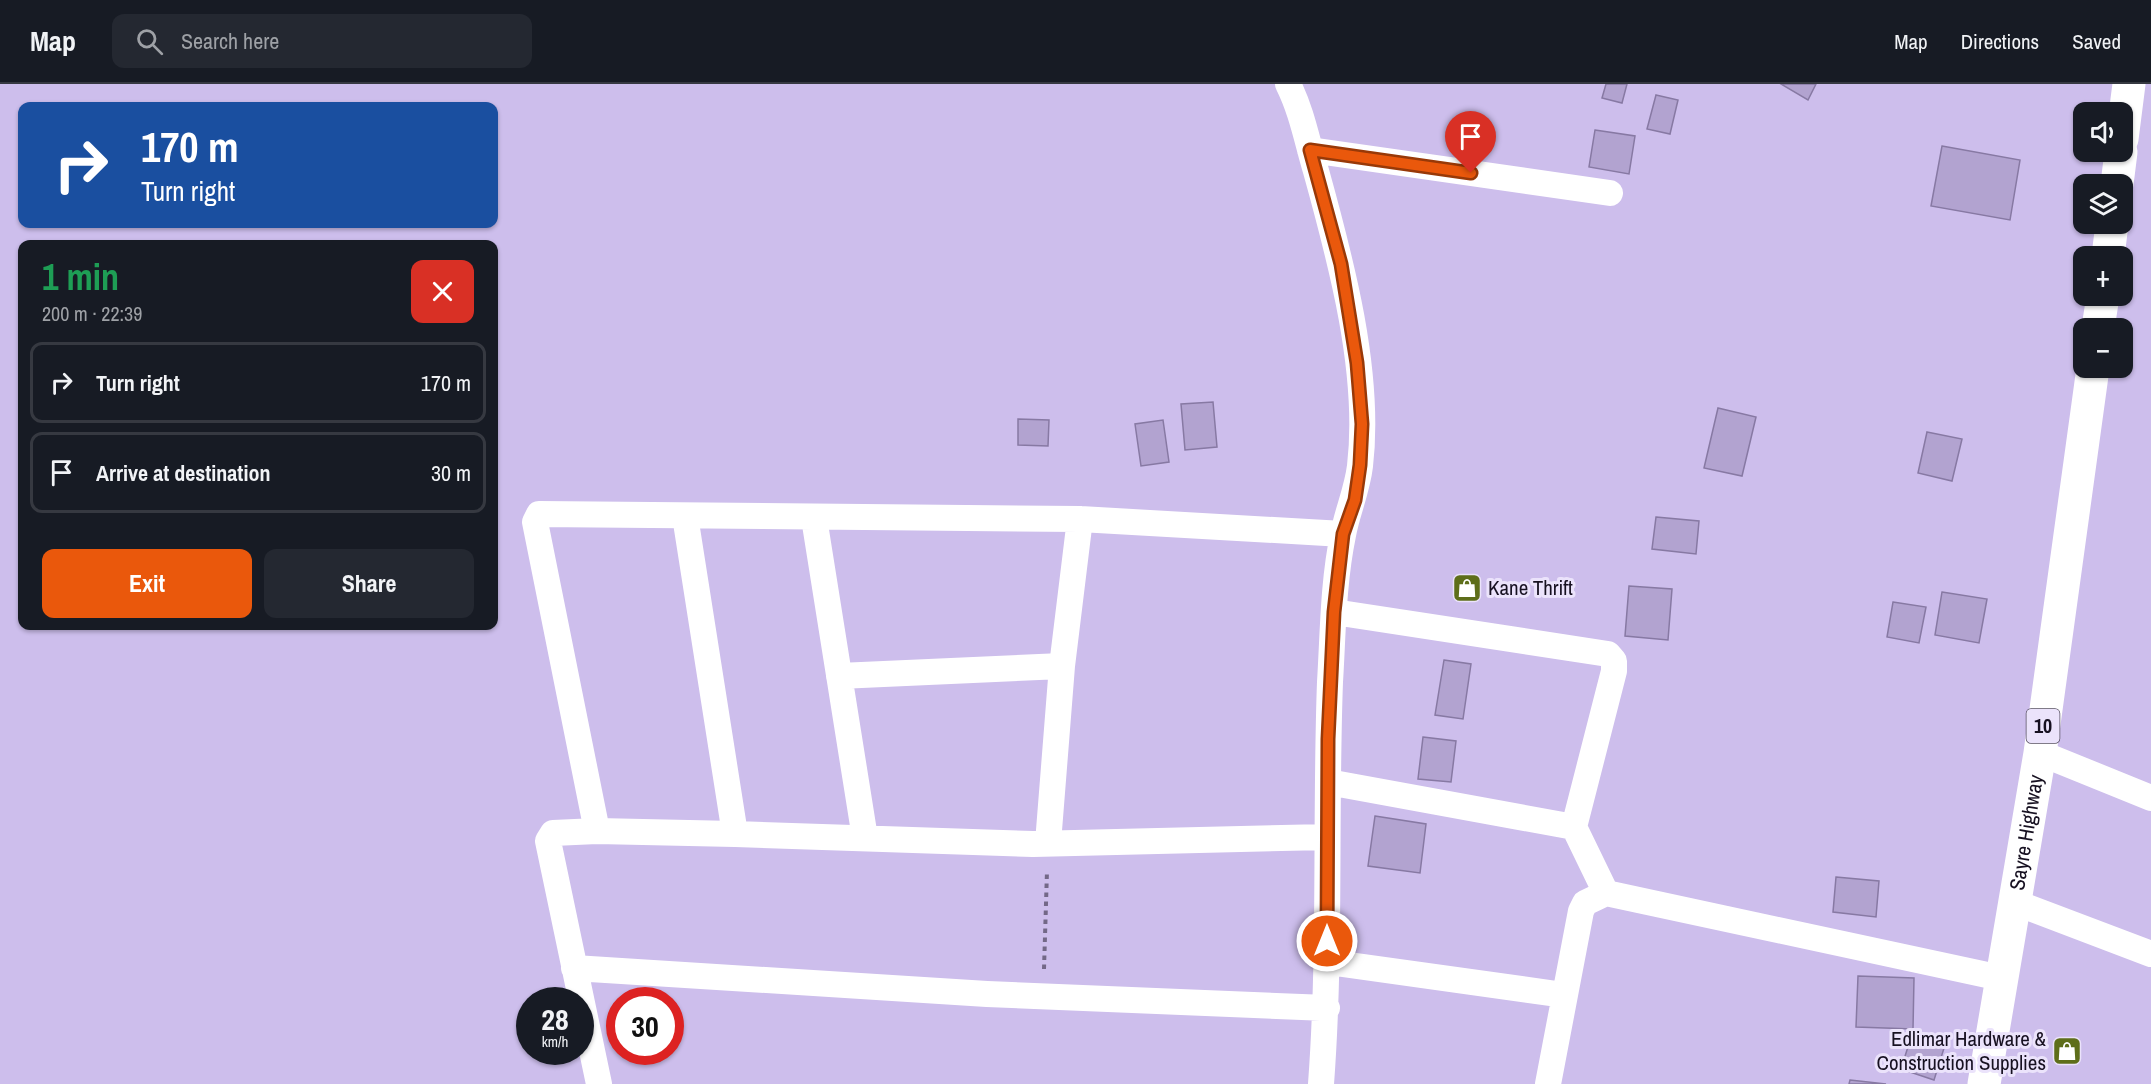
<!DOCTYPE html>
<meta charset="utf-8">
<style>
body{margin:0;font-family:"Archivo Narrow",sans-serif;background:#242831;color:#f1f3f6;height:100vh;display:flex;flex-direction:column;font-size:22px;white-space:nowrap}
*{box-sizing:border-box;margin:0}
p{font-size:20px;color:#9ea1a6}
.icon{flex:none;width:33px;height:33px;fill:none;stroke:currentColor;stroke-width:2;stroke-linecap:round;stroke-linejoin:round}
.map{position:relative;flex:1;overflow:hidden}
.panel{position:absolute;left:18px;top:156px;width:480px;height:390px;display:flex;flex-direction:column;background:#171b24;border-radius:12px;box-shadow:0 2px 4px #0004}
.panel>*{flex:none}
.top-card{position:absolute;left:18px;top:18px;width:480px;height:126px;border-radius:12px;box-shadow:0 2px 4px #0004;background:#1a4fa0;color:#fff;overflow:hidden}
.buttons{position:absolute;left:2073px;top:18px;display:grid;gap:12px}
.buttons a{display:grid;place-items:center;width:60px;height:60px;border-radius:12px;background:#171b24;box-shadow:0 2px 4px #0004;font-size:30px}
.speed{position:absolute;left:516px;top:903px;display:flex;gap:12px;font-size:30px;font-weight:700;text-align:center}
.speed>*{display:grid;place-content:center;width:78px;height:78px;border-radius:50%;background:#171b24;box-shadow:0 2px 4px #0004;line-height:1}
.speed small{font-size:15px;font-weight:400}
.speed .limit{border:9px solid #d22;background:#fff;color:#111}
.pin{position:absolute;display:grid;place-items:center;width:51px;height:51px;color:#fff;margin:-62px -26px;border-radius:50% 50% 50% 0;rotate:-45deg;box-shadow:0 0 6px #0007}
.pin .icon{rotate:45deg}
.me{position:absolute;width:66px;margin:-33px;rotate:0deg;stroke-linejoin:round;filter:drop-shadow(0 0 4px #0008)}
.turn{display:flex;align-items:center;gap:21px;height:126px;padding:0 24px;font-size:27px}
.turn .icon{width:78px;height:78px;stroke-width:2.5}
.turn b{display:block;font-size:42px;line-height:51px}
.round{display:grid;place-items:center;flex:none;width:63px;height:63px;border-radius:12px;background:#242831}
.headline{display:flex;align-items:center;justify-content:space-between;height:102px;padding:0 24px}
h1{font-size:36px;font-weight:800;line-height:45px;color:#1e9e55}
.primary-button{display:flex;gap:12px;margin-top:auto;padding:12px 24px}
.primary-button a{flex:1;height:69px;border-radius:12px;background:#ea580c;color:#fff;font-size:24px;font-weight:800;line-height:69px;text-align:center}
.primary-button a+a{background:#242831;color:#f1f3f6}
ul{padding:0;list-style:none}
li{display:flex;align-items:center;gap:18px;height:81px;margin:0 12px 9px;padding:0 12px;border:3px solid #363941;border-radius:12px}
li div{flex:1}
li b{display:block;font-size:22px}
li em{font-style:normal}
header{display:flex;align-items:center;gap:36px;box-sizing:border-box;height:84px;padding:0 30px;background:#171b24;border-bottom:2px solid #363941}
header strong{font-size:28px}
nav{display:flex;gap:33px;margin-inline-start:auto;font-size:21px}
.search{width:420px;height:54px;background:#242831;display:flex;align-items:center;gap:15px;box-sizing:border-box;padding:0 21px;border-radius:12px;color:#9ea1a6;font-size:22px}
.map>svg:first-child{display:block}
.building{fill:#b2a3d0;stroke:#8779a3;stroke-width:1.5}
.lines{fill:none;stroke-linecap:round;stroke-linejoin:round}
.path{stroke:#736887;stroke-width:4;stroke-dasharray:4.5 4.5;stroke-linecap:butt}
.street{stroke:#fff;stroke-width:26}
.highway{stroke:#fff;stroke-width:33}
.route-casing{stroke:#983908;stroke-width:15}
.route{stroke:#ea580c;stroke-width:10}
.labels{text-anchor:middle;stroke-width:6;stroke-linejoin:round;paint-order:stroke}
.shield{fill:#ebe3fb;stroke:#575062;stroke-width:1.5}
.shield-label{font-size:20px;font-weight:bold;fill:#171121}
.poi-label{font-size:21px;fill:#171121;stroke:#ebe3fb;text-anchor:start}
.street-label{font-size:21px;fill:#171121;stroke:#ebe3fb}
</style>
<header>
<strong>Map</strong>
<div class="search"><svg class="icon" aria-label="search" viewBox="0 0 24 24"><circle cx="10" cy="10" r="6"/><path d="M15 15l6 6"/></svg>Search here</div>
<nav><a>Map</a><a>Directions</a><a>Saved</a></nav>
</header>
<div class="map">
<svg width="2151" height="1000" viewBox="0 0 2151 1000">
<rect width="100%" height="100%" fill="#cdbeec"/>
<path class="building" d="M1606,0H1627L1622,19L1602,14Z
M1781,0H1816L1808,16Z
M1656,11L1678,16L1670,50L1647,45Z
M1595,46L1635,52L1629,90L1589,83Z
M1942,62L2020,76L2010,136L1931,122Z
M1213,318L1217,363L1185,366L1181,320Z
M1718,324L1756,333L1742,392L1704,384Z
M1018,335L1049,336L1048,362L1018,361Z
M1163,336L1169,378L1141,382L1135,340Z
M1927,348L1962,355L1952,397L1918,389Z
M1656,433L1699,437L1696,470L1652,465Z
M1629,502L1672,505L1668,556L1625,552Z
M1942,508L1987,515L1979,559L1935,551Z
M1893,518L1926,523L1919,559L1887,553Z
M1444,576L1471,580L1463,635L1435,631Z
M1423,653L1456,657L1451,698L1418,695Z
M1375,732L1426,740L1420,789L1368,782Z
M1836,793L1879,797L1876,833L1833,828Z
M1858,892L1914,894L1913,945L1856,943Z
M1912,950L1945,961L1934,996L1901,985Z
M1850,996L1886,1000H1849Z"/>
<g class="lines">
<path class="path" d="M1044,885L1047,787"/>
<path class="street" d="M1288,0C1302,28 1307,57 1316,87C1341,177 1371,289 1360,382C1357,407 1347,428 1343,451C1333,499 1333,550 1330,598C1325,732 1331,866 1321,1000
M1310,66L1610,109
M685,432L735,750
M814,434L865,754
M1334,528L1608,570L1614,577V587L1574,743
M839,592L1062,582
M2040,669L2151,714
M1328,698L1574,743L1606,809L2001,894
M597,747L535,438L539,430L1080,435L1343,450
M1048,759L1062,582L1080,435
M2014,818L2151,870
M1328,878L1564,911
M574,884L987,910L1327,924
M599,1000L548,757L553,749L597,747L735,750L1033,760L1327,753
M1548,1000L1581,827L1585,819L1606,809"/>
<g class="highway">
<path d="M2122,55L2129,0"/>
<path d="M2117,100L2121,68"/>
<path d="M2108,172L2112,140"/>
<path d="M2098,244L2103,212"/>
<path id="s1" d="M1984,1000L2040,669L2093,284"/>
</g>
</g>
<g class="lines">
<g class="route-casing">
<path id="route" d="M1327,857L1328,655L1334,528L1343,450L1355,416L1360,381L1362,340L1357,279L1341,180L1310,66L1471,89"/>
</g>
<use href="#route" class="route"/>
</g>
<defs>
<g id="shop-square" transform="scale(1.5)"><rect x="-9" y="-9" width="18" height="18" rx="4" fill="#5e6e1a" stroke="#ebe3fb"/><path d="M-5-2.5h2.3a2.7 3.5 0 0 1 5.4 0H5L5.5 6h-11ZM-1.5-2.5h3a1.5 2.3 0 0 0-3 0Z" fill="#fff"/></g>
</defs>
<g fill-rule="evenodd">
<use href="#shop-square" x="1467" y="504"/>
<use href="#shop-square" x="2067" y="967"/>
</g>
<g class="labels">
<rect class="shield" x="2026.5" y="625" width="33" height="34" rx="4.5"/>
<g class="shield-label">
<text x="2043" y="649">10</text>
</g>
<g class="poi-label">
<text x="1488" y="511">Kane Thrift</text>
<text x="2046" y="962" text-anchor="end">Edlimar Hardware &amp;<tspan x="2046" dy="24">Construction Supplies</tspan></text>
</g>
<g class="street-label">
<text dy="7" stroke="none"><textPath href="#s1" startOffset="255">Sayre Highway</textPath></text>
</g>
</g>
</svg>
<div class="buttons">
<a><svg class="icon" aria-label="sound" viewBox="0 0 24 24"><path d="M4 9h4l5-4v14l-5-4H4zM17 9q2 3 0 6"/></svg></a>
<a><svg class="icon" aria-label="layers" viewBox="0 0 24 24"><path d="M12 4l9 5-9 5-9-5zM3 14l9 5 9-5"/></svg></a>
<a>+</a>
<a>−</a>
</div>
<div class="speed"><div>28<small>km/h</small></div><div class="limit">30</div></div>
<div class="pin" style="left:1471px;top:89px;background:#d93025"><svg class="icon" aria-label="arrive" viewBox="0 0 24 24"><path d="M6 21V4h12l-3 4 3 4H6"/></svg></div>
<svg class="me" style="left:1327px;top:857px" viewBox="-20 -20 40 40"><circle r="17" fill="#ea580c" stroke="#fff" stroke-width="3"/><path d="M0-11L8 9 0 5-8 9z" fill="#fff"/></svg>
<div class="top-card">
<div class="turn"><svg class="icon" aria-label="right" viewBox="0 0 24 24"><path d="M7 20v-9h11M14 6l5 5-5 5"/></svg><div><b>170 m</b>Turn right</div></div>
</div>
<section class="panel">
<div class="headline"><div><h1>1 min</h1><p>200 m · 22:39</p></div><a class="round" style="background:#d93025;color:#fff"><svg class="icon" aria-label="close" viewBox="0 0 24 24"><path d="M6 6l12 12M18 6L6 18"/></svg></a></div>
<ul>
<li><svg class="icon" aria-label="right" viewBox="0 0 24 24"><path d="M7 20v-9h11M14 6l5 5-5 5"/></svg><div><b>Turn right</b></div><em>170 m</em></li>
<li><svg class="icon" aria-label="arrive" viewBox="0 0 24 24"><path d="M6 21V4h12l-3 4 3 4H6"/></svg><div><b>Arrive at destination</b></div><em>30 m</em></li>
</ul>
<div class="primary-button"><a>Exit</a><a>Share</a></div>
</section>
</div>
